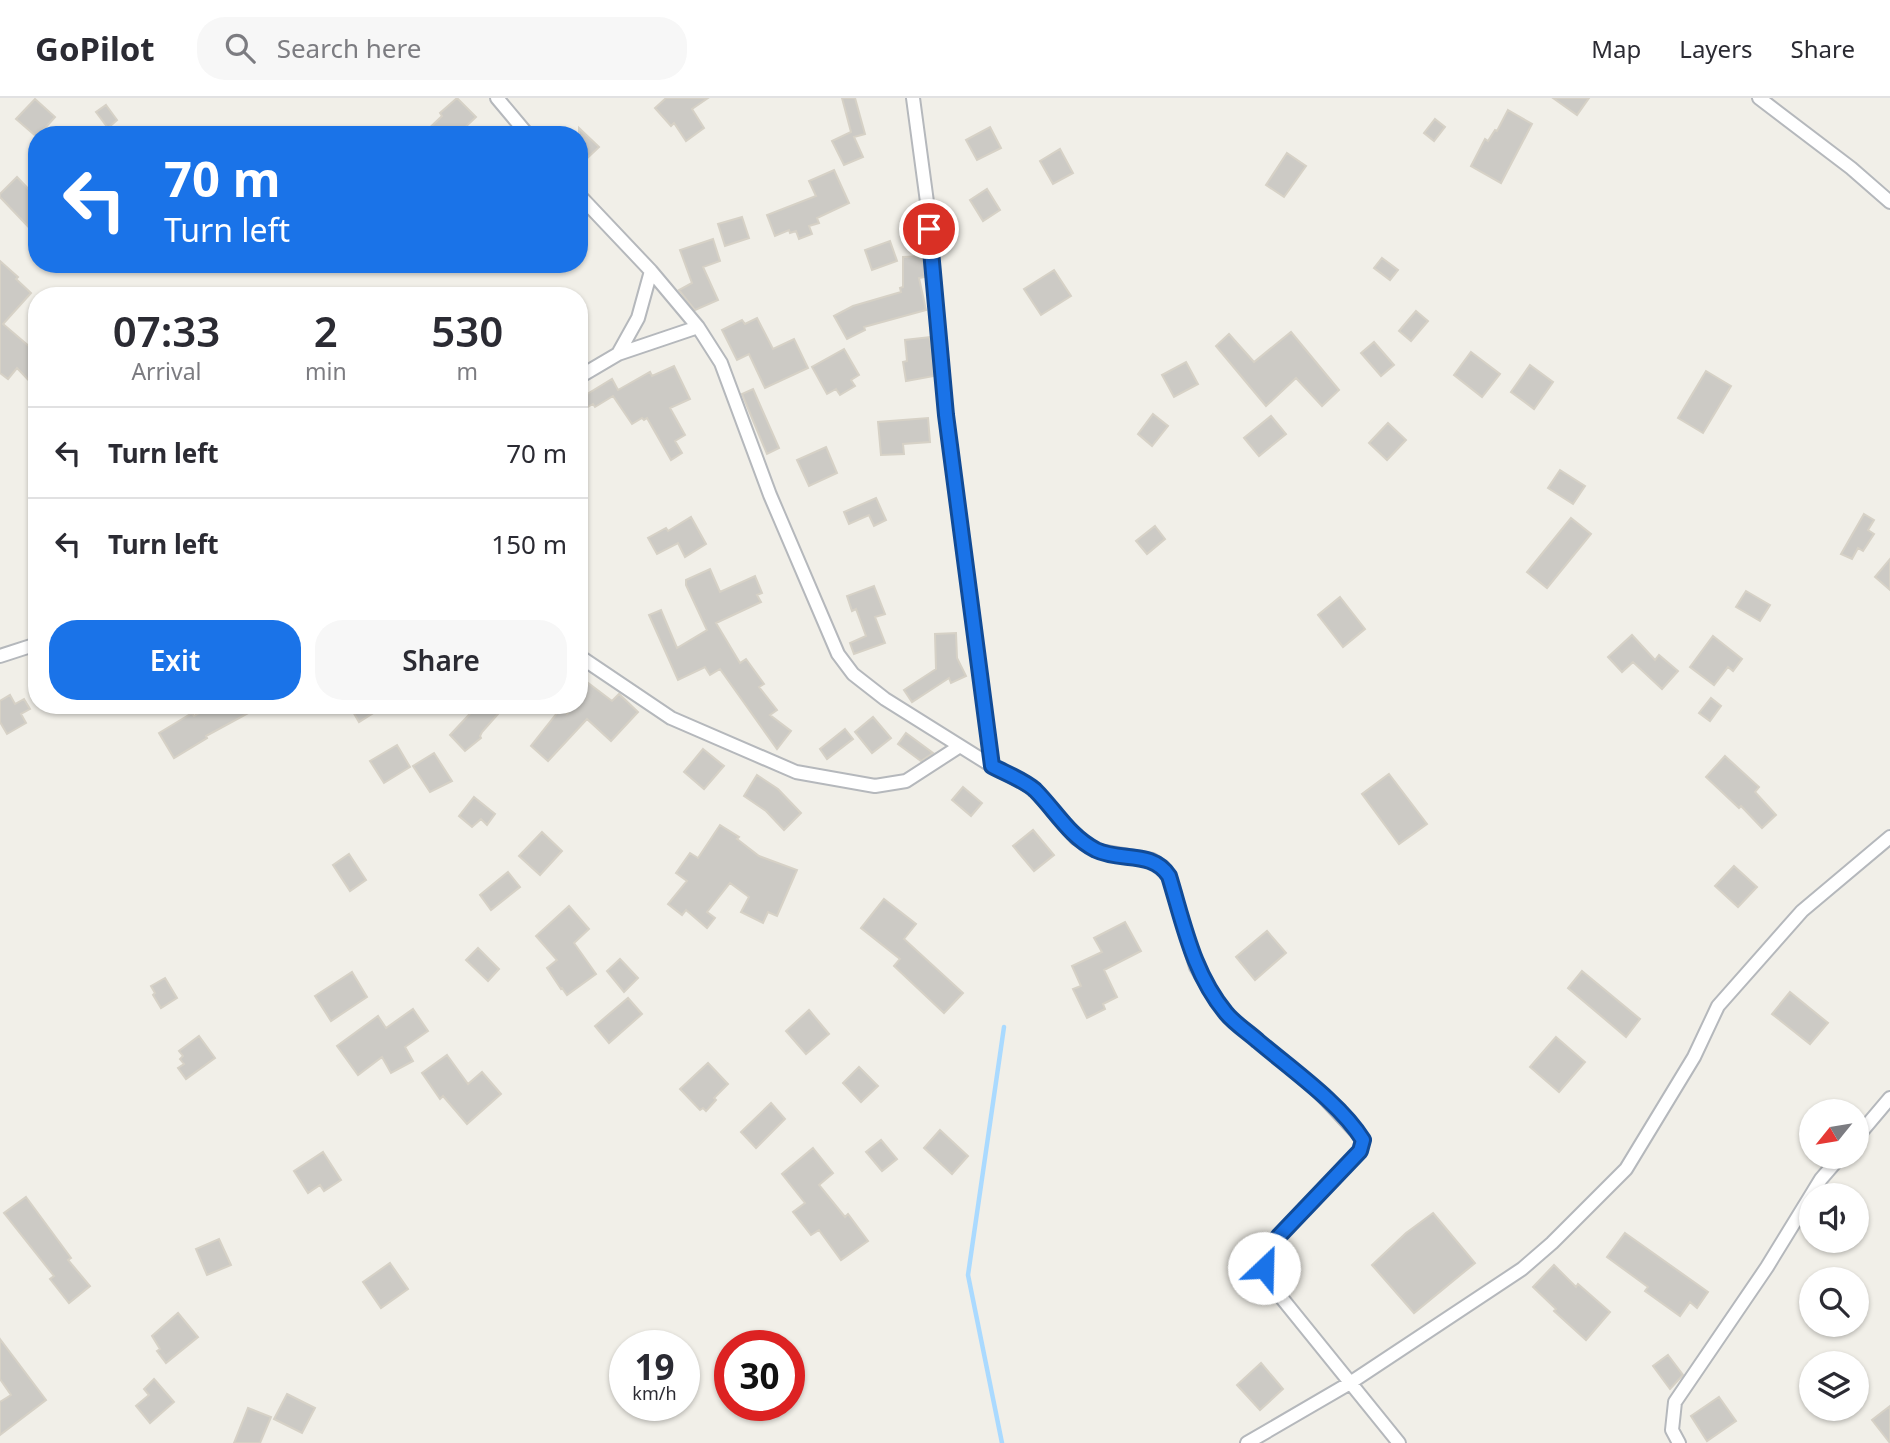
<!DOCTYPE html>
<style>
body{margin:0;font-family:"Noto Sans",sans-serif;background:#f7f7f7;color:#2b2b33;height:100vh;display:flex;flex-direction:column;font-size:26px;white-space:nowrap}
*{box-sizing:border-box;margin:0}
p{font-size:23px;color:#7c7c81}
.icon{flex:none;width:38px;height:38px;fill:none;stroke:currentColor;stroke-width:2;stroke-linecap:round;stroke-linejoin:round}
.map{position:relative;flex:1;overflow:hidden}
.panel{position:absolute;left:28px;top:189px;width:560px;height:427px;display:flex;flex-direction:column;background:#fff;border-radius:28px;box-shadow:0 2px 5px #0004}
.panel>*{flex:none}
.top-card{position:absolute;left:28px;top:28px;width:560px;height:147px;border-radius:28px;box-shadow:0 2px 5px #0004;background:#1a73e8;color:#fff;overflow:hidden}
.needle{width:46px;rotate:240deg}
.tools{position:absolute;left:1799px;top:1001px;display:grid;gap:14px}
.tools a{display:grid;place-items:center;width:70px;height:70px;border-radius:50%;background:#fff;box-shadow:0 2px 5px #0004;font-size:35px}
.speed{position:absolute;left:609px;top:1232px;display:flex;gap:14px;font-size:35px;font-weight:700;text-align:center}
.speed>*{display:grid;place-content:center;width:91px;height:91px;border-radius:50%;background:#fff;box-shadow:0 2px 5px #0004;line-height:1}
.speed small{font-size:18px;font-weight:400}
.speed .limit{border:10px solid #d22;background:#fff;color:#111}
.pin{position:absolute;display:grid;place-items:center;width:60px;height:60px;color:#fff;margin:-30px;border:4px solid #fff;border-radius:50%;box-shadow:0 2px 7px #0007}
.me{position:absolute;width:77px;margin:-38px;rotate:24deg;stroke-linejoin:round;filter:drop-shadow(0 0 5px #0008)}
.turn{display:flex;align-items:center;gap:24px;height:147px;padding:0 21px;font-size:32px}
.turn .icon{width:91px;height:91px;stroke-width:2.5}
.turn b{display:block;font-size:49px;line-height:60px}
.eta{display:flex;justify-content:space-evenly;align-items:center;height:119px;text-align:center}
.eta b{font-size:42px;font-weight:600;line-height:49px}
.action{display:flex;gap:14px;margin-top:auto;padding:14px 21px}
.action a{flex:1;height:80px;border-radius:28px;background:#1a73e8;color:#fff;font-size:28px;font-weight:600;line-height:80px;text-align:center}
.action a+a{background:#f7f7f7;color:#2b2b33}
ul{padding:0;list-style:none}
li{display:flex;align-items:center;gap:21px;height:91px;padding:0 21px;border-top:2px solid #e1e1e2}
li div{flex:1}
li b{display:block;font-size:26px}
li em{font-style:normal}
header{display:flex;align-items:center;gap:42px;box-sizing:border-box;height:98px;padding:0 35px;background:#fff;border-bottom:2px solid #e1e1e2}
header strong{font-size:33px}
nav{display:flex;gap:38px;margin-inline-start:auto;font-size:24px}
.search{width:490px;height:63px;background:#f7f7f7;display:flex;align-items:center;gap:18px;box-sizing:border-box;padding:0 24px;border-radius:28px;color:#7c7c81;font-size:26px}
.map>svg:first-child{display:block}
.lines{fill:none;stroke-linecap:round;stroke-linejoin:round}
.stream{stroke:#aadaff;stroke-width:4.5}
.building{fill:#cccac5;stroke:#d6d1c6;stroke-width:2}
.street-casing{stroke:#b5b8bc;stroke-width:16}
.street{stroke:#fff;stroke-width:12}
.route-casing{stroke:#114b97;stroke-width:18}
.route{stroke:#1a73e8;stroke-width:12}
</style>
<header>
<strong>GoPilot</strong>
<div class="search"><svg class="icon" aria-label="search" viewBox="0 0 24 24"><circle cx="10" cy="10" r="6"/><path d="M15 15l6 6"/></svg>Search here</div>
<nav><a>Map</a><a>Layers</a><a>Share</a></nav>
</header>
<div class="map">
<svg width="1890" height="1345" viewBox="0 0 1890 1345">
<rect width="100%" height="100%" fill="#f1efe8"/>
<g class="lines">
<path class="stream" d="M1002,1345L968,1177L1004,929"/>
</g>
<path class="building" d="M457,0L476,19L457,37H422L442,18L440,15Z
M666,0H708L692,11L704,30L686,43L674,25L671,28L655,10Z
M842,0H855L865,36L854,39L863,59L844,67L832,43L851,34Z
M1553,0H1589L1577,17Z
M35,1L55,19L37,39L16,21Z
M106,7L117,22L108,30L96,14Z
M1508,12L1532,26L1501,85L1471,68L1485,41L1488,43L1495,32L1497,33Z
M1435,21L1445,29L1434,43L1424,35Z
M990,29L1001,50L977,62L966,42Z
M579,30L599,49L579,68Z
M1060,51L1073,75L1053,86L1040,63Z
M1287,55L1306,68L1284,99L1266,87Z
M834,72L849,105L817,120L819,125L809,128L812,136L799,141L796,133L790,135L789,132L775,138L767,117L816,98L809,83Z
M17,79L37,100V138L0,99V96Z
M987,91L1000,112L983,123L970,102Z
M742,119L749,140L725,148L718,126Z
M713,141L720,163L703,169L718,202L695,212L679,192L692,185L680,152Z
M890,143L897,163L872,172L865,152Z
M923,158L925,179L919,180L926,212L864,229L865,232L847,241L834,218L853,208L901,194L900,190L903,189V159Z
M1382,160L1398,172L1390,182L1374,170Z
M0,163L18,179L16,181L31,195L3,226L37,255V291L17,270L8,281L0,275Z
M1054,172L1071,198L1041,217L1024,191Z
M1416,213L1428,223L1411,243L1399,233Z
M757,220L773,251L794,241L808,270L765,290L749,256L737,262L722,232L742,222L745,226Z
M1291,234L1339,292L1322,308L1296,280L1266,308L1216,248L1229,236L1254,264Z
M930,239L934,278L906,283L903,264L907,263L905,242Z
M1374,244L1394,267L1381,278L1361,255Z
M844,251L859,277L851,282L855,288L840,297L836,291L827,296L812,269Z
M1471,254L1500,276L1482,299L1454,277Z
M1186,264L1198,286L1174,299L1162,277Z
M1530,267L1553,284L1534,311L1511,294Z
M674,268L690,301L670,310L685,337L675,343L682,355L671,362L647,320L644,322L642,320L632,326L613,298L595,309L593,306L579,314V301L612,281L618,292L650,274L652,278Z
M1706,273L1731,288L1703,335L1678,320Z
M753,291L779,350L767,356L742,296Z
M1153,316L1168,328L1152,348L1138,336Z
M1271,318L1286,336L1259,358L1244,340Z
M928,320L930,344L903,346L904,356L881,357L878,324Z
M1388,325L1406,342L1387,362L1369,345Z
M826,349L837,375L809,388L797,362Z
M1560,372L1585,388L1573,406L1548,390Z
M876,400L886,422L874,428L869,417L849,426L844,414Z
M1864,416L1874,422L1868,432L1874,436L1863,453L1858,450L1852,461L1841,456Z
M691,419L706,446L685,459L678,445L657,456L648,440L666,430L668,433Z
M1571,420L1591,436L1547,490L1527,474Z
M1155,428L1165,441L1147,456L1136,443Z
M1890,461V492L1875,479Z
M710,471L720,494L755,478L762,495L757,497L761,504L716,525L740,565L746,561L764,586L759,589L777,612L770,617L791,633L777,651L720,571L710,577L705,569L678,582L649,517L661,512L677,550L707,532L686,487V482Z
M874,488L885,516L875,519L885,545L854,556L850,545L866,538L856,511L852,513L847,498Z
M1746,493L1770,507L1760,523L1736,509Z
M1340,499L1365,531L1343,549L1318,517Z
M956,535L957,560L966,578L951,585L949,580L912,604L904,592L936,571L935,536Z
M1632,537L1655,562L1659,557L1678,573L1662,591L1633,564L1622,574L1608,559Z
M1713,538L1742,561L1733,573L1728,569L1714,587L1690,569Z
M579,578L612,603L619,596L638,614L611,643L587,621L548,663L531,648L561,610L567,616L575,607H579Z
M10,597L15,606L24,601L30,611L21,616L26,625L7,636L0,624V603Z
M1711,600L1721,608L1710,623L1699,615Z
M214,607H263L206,638L207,640L174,660L159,635L192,615L194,618Z
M360,607H386L359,624L352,612Z
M478,607H506L482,634L480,638L481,640L465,653L450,637Z
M873,619L891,640L872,655L855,634Z
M845,631L853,641L827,661L820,651Z
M906,635L933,655L921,663L898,646Z
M397,647L410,669L384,685L370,663Z
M703,651L724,668L704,691L684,674Z
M434,655L452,683L430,694L413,668Z
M1725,658L1759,689L1755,694L1776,717L1762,730L1741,708L1739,710L1706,679Z
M1389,676L1427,726L1399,746L1362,696Z
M757,677L778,691L801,715L784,732L766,713L744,698Z
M963,689L982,705L971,718L952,702Z
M474,699L495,716L487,727L481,721L472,729L459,718Z
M720,727L739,739L737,741L759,758L797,772L777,818L768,814L763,825L741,814L749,799L730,785L707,814L715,820L707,830L686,812L682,817L668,806L687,783L676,775L690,755L698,760Z
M1033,732L1054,757L1034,773L1013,748Z
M542,734L562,753L540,777L519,758Z
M349,756L366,782L350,793L333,767Z
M1734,768L1757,789L1738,809L1715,788Z
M508,774L520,789L491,812L480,797Z
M884,801L916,826L904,841L963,895L944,915L894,868L900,861L861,830Z
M569,808L589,831L574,845L596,876L567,897L562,890L561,891L547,870L557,862L536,838Z
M1125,824L1141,853L1104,872L1117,899L1103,906L1105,911L1087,920L1073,891L1081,888L1072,868L1102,854L1094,840Z
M1267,833L1286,855L1255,882L1236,859Z
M478,850L499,871L488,883L466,862Z
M620,861L638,880L624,894L607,873Z
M1582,873L1640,921L1626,939L1568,890Z
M352,874L367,899L331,923L315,898Z
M165,880L177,900L161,910L153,897L155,895L151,888Z
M1790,894L1828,925L1810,946L1772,916Z
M628,900L642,916L609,945L595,928Z
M413,911L428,933L405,949L413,963L391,975L382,959L358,977L337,948L378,918L386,930Z
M809,912L829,936L806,956L786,933Z
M199,938L215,960L186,981L178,970L184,966L180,961L183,958L179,953Z
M1556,939L1585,964L1559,994L1530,969Z
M447,957L468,986L482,974L501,996L467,1026L443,998L440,1001L422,975Z
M708,965L728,986L714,1000L716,1002L706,1013L703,1010L700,1012L680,991Z
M859,969L878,988L861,1004L843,985Z
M771,1005L785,1021L756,1050L741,1034Z
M940,1032L968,1058L952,1076L924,1050Z
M881,1042L897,1061L882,1073L866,1054Z
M813,1050L833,1075L819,1087L845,1119L848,1116L868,1143L841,1162L819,1132L811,1137L793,1114L805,1105L782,1076Z
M323,1054L341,1082L324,1093L320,1087L308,1095L294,1073Z
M26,1099L71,1160L68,1162L90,1188L69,1205L50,1181L54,1178L4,1115Z
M1433,1115L1475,1165L1414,1215L1372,1167L1406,1135Z
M1625,1135L1708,1194L1697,1210L1690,1204L1680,1218L1645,1193L1648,1189L1607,1159Z
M219,1141L231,1167L207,1177L196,1151Z
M390,1165L408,1191L381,1210L363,1184Z
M1554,1167L1576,1189L1578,1186L1610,1214L1586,1242L1554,1213L1556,1211L1533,1189Z
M178,1215L198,1239L166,1265L157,1253L160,1251L152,1238Z
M0,1241L46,1302L0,1337V1304L11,1297L0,1281Z
M1668,1257L1683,1277L1670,1291L1653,1268Z
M1261,1265L1283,1291L1260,1312L1237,1287Z
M154,1281L174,1304L150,1325L136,1308L149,1297L144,1291Z
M287,1296L315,1310L302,1335L274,1321Z
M1719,1299L1736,1323L1707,1343L1691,1318Z
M1890,1308V1345L1872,1322Z
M248,1310L271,1319L260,1345H234Z"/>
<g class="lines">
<g class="street-casing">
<path id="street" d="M497,0L528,37
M913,0L927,104L946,317L992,668
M1759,0L1851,70L1890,104
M579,97L651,173L698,229L721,265L770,397L838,556L853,576L885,601L992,668L1033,690L1076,740L1099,753L1152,762L1163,769L1169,778L1196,869L1212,896L1228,918L1316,991L1359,1037L1363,1043L1360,1053L1279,1138L1265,1156L1264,1170L1268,1183L1399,1345
M618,256L638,220L651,173
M579,279L618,256L698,229
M0,558L37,546
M579,558L671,620L796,674L875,688L906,683L960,648
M1857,1039L1890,1000
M1247,1345L1350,1285L1522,1171L1552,1145L1626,1071L1694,959L1718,908L1802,813L1890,739
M1679,1345L1672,1332L1675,1304L1767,1169L1821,1081L1840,1059"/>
</g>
<use href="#street" class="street"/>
</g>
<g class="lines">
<g class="route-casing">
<path id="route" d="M929,131L946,317L992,668C1005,675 1024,682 1035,692C1056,713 1069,738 1096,752C1121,764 1152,752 1169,778C1184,827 1193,875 1226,915C1235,926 1248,934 1258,943C1291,971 1341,1006 1363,1042L1360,1053L1279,1138L1265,1156L1264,1170"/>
</g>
<use href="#route" class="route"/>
</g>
</svg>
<div class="tools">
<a><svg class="needle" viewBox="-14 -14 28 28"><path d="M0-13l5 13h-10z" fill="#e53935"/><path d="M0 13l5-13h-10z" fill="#7c7c81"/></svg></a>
<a><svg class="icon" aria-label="sound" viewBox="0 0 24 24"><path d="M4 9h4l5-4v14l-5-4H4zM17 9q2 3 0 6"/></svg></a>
<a><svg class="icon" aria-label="search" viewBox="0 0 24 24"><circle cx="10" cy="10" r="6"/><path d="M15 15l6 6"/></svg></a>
<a><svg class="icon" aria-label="layers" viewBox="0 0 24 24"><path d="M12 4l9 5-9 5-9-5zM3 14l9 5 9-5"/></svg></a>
</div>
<div class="speed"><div>19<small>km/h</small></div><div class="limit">30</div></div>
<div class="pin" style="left:929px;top:131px;background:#d93025"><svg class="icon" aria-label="arrive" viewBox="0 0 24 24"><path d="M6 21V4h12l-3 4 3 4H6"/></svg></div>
<svg class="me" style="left:1264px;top:1170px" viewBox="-20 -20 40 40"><circle r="19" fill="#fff"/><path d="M0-13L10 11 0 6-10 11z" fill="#1a73e8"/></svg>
<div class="top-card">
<div class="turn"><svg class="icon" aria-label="left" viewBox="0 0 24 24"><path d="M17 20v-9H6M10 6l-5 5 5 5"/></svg><div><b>70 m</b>Turn left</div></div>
</div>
<section class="panel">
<div class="eta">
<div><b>07:33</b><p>Arrival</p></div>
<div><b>2</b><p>min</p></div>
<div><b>530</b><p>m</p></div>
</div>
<ul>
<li><svg class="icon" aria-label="left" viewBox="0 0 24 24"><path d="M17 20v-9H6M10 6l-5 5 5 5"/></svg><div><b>Turn left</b></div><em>70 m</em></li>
<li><svg class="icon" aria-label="left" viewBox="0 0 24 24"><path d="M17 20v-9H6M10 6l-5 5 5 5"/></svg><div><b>Turn left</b></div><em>150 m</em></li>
</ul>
<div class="action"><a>Exit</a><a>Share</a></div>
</section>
</div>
